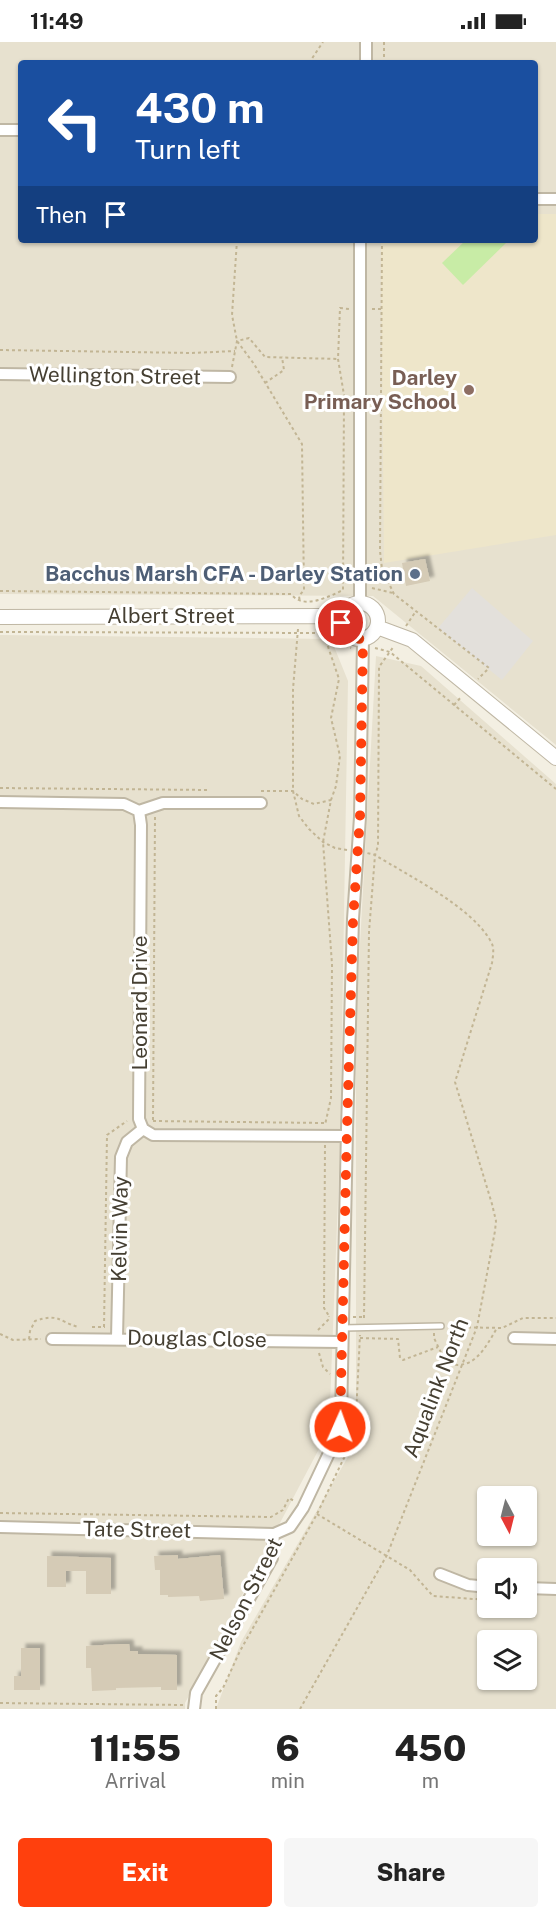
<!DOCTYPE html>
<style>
body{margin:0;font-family:"Public Sans",sans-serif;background:#f6f6f6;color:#222;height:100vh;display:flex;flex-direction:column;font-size:22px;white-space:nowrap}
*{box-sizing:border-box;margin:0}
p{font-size:20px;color:#767676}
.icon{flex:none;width:33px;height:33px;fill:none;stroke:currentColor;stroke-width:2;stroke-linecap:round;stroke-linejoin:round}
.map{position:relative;height:1667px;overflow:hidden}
.details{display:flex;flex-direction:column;background:#fff;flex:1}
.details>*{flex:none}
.guide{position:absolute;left:18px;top:18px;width:520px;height:183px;border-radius:6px;box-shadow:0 2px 4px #0004;background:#1a4fa0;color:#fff;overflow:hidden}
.needle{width:39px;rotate:173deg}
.tools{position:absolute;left:477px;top:1444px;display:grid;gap:12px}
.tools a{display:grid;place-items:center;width:60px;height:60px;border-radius:6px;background:#fff;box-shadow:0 2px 4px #0004;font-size:30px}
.pin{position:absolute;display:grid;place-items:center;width:51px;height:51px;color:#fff;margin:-26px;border:3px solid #fff;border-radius:50%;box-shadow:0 2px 6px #0007}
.me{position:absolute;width:66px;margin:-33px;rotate:2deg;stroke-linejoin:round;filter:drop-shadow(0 0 4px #0008)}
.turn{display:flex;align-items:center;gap:21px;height:126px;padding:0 18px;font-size:27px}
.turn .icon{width:78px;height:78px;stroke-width:2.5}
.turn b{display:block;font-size:42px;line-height:51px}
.then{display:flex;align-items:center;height:57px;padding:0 18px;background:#0003;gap:12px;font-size:22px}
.eta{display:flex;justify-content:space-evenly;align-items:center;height:102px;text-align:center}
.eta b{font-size:36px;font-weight:800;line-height:42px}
.cta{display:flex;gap:12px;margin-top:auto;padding:12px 18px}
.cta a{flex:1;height:69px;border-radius:6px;background:#ff400d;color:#fff;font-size:24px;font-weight:800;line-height:69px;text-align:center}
.cta a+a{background:#f6f6f6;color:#222}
.status{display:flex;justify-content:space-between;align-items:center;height:42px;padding:0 30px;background:#fff;direction:ltr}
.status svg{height:16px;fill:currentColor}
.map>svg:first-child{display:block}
.residential{fill:#e7e1cf;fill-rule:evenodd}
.education{fill:#eee6ca}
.green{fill:#c8eca6}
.parking{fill:#e3e0db}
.building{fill:#d5cbb6;filter:url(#shadow)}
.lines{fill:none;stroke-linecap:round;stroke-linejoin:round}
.service-casing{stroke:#bfb7a4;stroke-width:8}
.minor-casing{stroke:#bfb7a4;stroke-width:14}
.tertiary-casing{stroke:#bfb7a4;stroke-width:16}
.path{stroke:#c2b594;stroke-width:2;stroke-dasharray:3 3;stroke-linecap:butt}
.service{stroke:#fff;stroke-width:5}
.minor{stroke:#fff;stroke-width:10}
.tertiary{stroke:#fff;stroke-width:14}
.route{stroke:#ff400d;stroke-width:10;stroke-dasharray:0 18}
.education-dot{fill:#8d6e63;stroke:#fff;stroke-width:2}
.service-dot{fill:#5c6f8a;stroke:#fff;stroke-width:2}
.labels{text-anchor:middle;stroke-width:6;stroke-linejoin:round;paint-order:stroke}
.street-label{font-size:21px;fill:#453f32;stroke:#fff}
.education-label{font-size:21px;font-weight:bold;fill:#785e54;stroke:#fff;text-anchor:end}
.service-label{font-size:21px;font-weight:bold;fill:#4e5e75;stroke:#fff;text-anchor:end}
</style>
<div class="status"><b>11:49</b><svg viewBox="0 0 49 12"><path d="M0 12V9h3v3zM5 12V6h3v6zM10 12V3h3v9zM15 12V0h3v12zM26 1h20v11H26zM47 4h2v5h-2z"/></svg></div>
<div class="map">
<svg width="556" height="1667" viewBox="0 0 556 1667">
<defs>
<filter id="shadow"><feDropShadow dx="4.5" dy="-4.5" stdDeviation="1.5" flood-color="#0004"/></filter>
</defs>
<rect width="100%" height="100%" fill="#f3efe2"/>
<path class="residential" d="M0,0H556V703L373,554L0,552ZM21,21H536V198H21Z
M0,593L331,597L348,639L340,1105L329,1388L185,1661V1667H0Z
M376,614L421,624L556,742V1667H216L241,1600L356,1401V974ZM488,1455H526V1494H488ZM488,1527H526V1566H488ZM488,1599H526V1638H488Z"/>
<path class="education" d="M536,172H556V493L384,521L381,198H536Z"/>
<path class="green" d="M466,198L508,199L463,243L442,221Z"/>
<path class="parking" d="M472,546L533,599L502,638L438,586Z"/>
<path class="building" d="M425,517L430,539L406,544L402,521Z
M178,1513V1517L220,1513L224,1557L200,1559L199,1554L168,1555V1553H160V1528H155L154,1514Z
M47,1514L111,1516V1552H86V1529H66V1545H47Z
M120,1602H129L130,1609H138V1612L177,1613V1648H161V1645L116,1646V1648L92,1649L91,1626H86V1604Z
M21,1606H40V1648H14V1634H21Z"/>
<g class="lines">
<g class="service-casing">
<path id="service" d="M342,1286L441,1284"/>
</g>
<g class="minor-casing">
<path id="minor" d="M366,21V0
M0,88H21
M536,157H556
M0,332L230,335
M360,561V198
M0,760L124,762L139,769L141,783L139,1077L143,1087L153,1093L347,1094
M139,769L163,761H261
M117,1296L121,1115L127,1100L143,1087
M514,1296L556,1297
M52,1297L341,1300
M0,1485L274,1492
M440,1532L468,1543L488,1545
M526,1546L556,1547
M194,1667L196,1651L272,1516L274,1492L290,1485L303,1466L339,1390L341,1377L347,1087L353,877L360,775L363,597"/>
</g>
<g class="tertiary-casing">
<path id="tertiary" d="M342 579a18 18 0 1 1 36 0a18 18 0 1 1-36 0Z
M0,575L323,574L341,576
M377,585L412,598L556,716"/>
</g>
<path class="path" d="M309,21L323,0
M384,21V0
M237,198L232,273L237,299L254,322L302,402L304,548L299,554L300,560
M382,198L380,509L382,527L394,552L489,626L478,637
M372,267H382
M0,308L192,311L235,309
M232,325L237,299L249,296L265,315L338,317
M265,341L284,328L282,315
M372,546L393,551
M0,549L291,552C303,568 328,555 343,548L344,353L338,317L340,266L349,267
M406,584L416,569
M298,587L293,647V749L299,774L309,787L323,800L335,806L347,808
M322,587L339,637L331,676L340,714L336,744L331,758L323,800L332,922L331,1056L325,1083
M0,590L322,591L351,606
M375,606L390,610L556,747
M454,663L462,654
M0,746L210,748
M261,749H293L302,757L314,762L331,758
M153,1078L155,775
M153,1079L324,1081
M325,1103L324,1266L329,1274
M353,1275H364
M364,1276L369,890L375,813L378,804L379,625L394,604
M92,1285H105
M104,1285L107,1093L127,1079
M450,1285L502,1286L523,1276H556
M318,1288L329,1277V1274
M434,1291V1296L446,1321C474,1330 485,1306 497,1286
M0,1292L13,1298L41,1297
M360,1296L398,1297L400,1316L403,1318L438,1305
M29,1297L30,1289L35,1279C59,1271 58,1279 78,1285
M319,1311L323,1325L330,1332
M0,1471L271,1475L283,1468L289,1456L294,1459
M317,1472L410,1528L433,1554L488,1558
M0,1661L183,1663
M216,1667V1654L223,1646L240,1609L317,1472L355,1393L360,1293
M300,1667L387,1513L477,1285L495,1189L496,1179L492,1162L455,1040L492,921C493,913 495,905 490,898C470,864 409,834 375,813L367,811"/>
<use href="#service" class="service"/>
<use href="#minor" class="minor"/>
<use href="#tertiary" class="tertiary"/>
</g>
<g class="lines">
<path class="route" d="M340,1385L347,1087L353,878L360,775L363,597C351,597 344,593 341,581"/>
</g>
<circle class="education-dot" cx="469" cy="348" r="6"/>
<circle class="service-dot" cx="415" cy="532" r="6"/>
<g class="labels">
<g class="street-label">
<text transform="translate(115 334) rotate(1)" y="7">Wellington Street</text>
<text x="171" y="581">Albert Street</text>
<text transform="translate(140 961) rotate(-90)" y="7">Leonard Drive</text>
<text transform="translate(120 1187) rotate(-89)" y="7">Kelvin Way</text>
<text transform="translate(197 1297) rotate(1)" y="7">Douglas Close</text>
<text transform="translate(436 1346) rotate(-69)" y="7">Aqualink North</text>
<text transform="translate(137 1488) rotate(1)" y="7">Tate Street</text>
<text transform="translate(246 1557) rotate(-63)" y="7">Nelson Street</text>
</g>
<g class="education-label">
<text x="457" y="343">Darley<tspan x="457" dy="24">Primary School</tspan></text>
</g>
<g class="service-label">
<text x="403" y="539">Bacchus Marsh CFA - Darley Station</text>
</g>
</g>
</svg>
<div class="tools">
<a><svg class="needle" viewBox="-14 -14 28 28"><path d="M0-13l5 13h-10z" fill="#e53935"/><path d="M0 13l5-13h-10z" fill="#767676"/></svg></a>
<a><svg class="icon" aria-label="sound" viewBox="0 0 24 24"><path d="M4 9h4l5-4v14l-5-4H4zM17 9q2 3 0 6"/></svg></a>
<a><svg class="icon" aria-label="layers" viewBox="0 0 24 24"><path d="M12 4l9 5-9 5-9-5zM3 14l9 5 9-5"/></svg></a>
</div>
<div class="pin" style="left:341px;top:581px;background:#d93025"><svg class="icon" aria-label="arrive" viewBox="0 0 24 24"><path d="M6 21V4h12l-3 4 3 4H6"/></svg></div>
<svg class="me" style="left:340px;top:1385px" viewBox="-20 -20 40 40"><circle r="17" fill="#ff400d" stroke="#fff" stroke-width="3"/><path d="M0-11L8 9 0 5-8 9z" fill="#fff"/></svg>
<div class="guide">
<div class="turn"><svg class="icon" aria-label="left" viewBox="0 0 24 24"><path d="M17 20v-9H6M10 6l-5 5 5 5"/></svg><div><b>430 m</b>Turn left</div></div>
<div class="then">Then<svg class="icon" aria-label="arrive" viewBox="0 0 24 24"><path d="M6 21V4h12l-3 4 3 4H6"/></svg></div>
</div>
</div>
<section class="details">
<div class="eta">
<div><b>11:55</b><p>Arrival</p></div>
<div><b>6</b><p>min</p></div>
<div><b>450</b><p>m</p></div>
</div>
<div class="cta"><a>Exit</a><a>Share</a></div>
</section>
